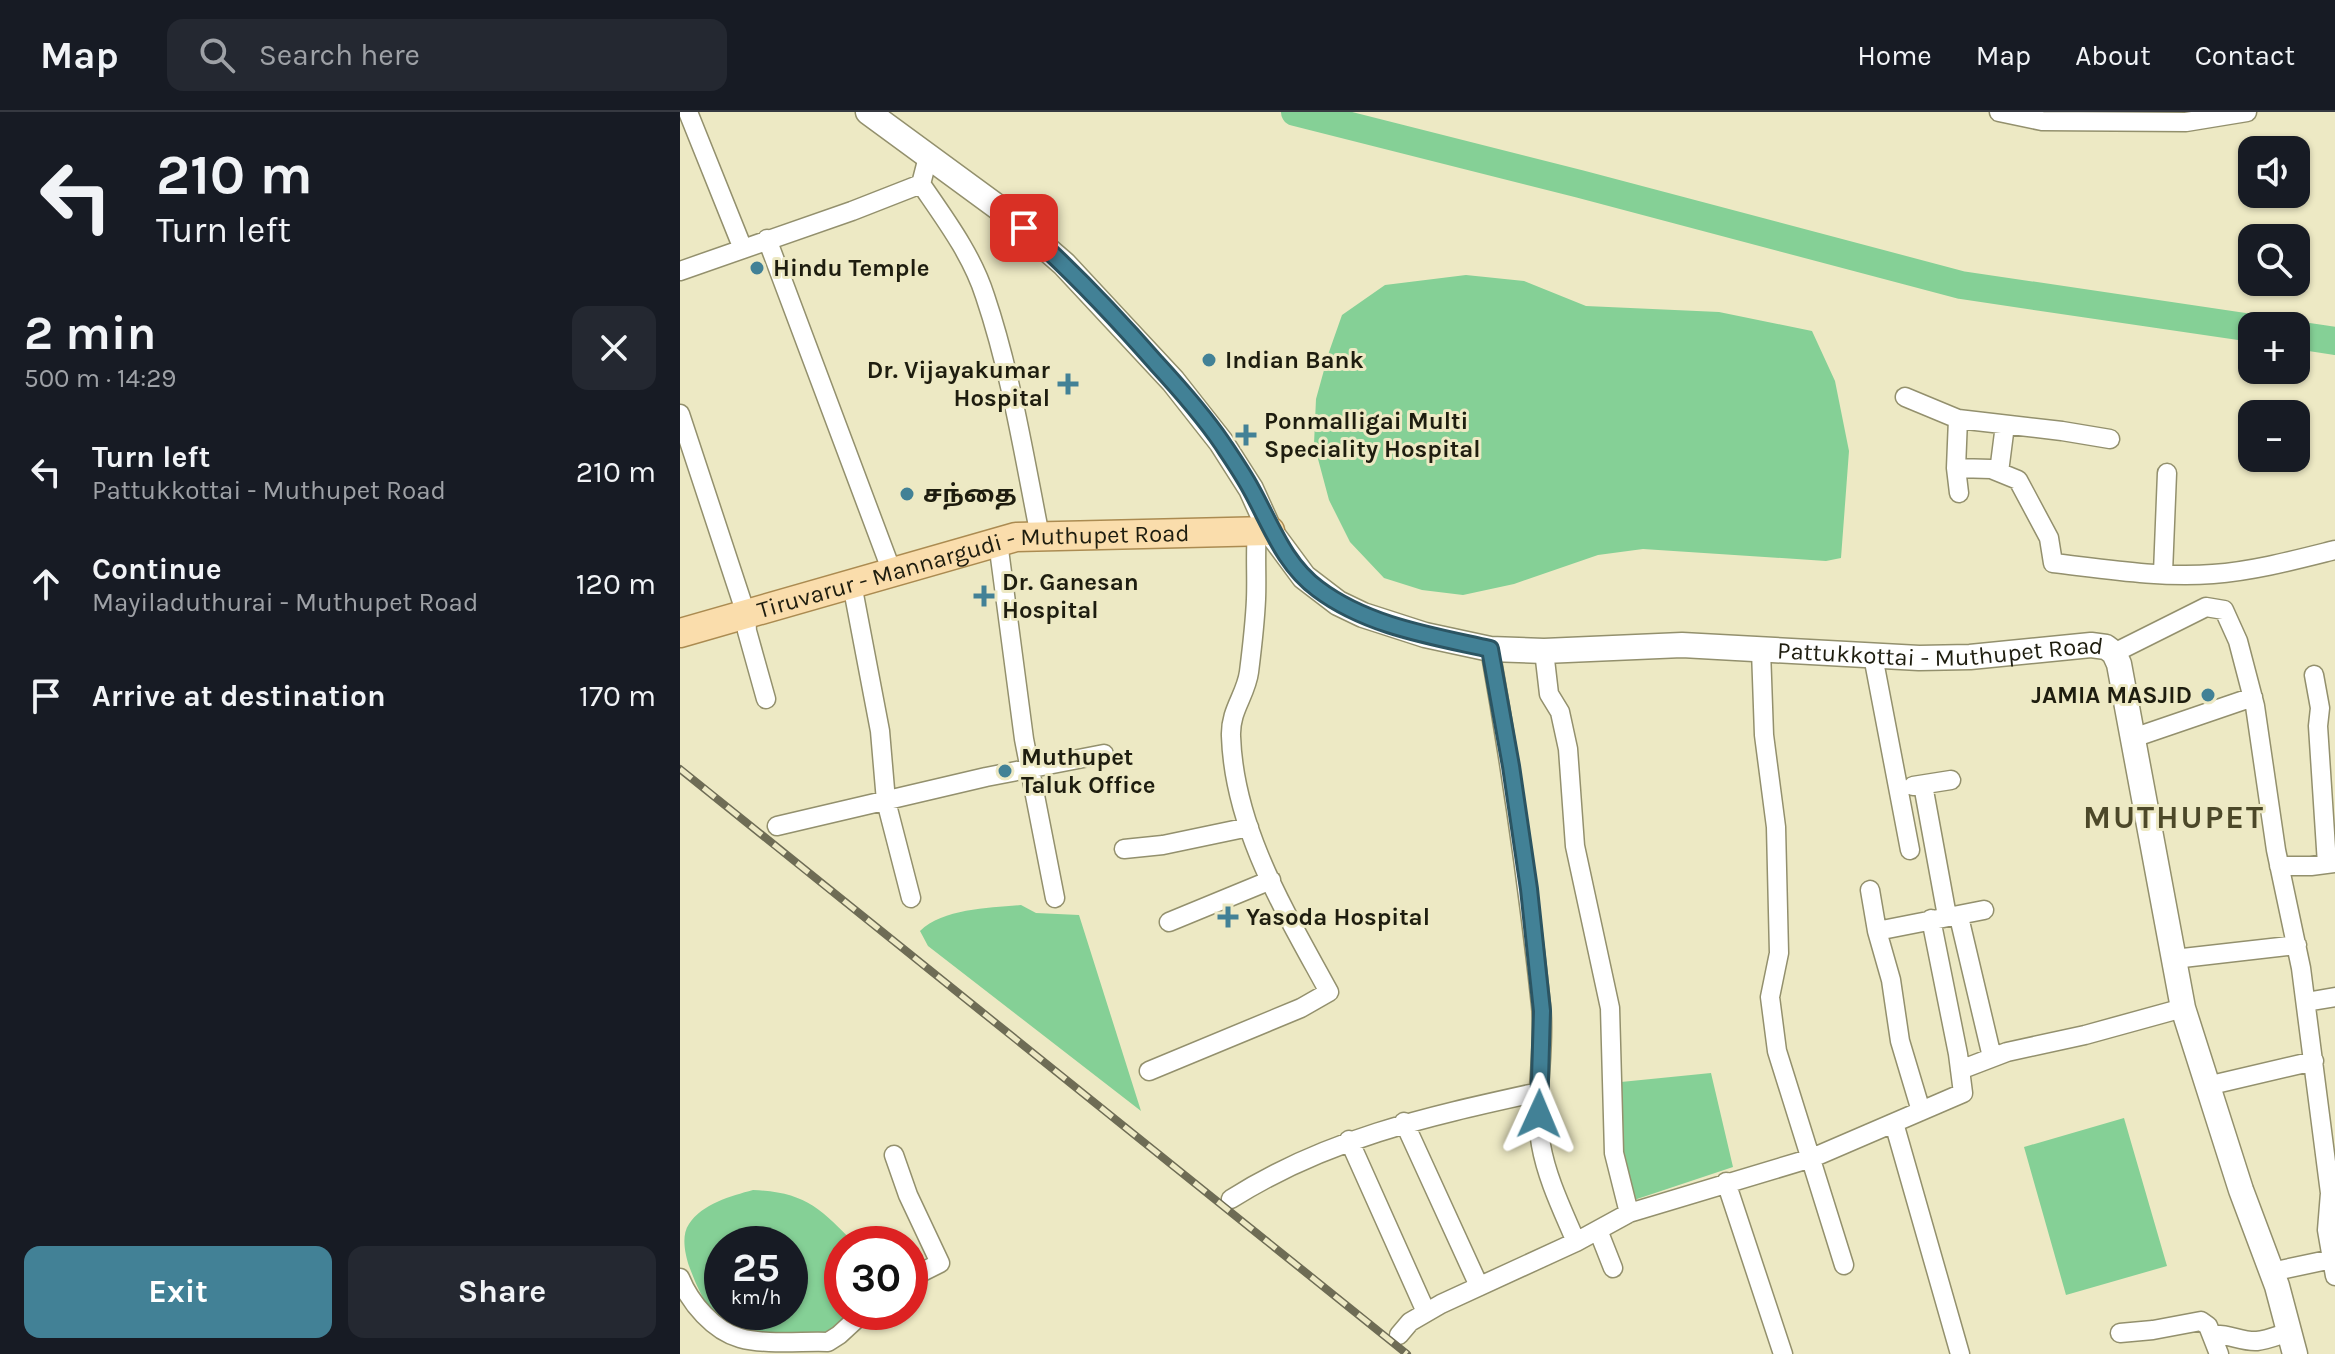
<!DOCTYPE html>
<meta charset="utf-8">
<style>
body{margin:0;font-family:Karla,"Noto Sans Tamil",sans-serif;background:#242831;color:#f1f3f6;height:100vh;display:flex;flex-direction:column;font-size:30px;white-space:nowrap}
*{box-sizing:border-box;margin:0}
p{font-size:26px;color:#9ea1a6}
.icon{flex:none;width:44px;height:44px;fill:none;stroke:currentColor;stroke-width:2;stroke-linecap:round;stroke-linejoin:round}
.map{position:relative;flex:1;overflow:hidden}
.sheet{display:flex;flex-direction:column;background:#171b24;width:680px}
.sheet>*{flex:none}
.banner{background:#171b24;color:#f1f3f6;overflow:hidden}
.fabs{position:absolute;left:1558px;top:24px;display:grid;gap:16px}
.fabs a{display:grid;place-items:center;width:72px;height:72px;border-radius:16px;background:#171b24;box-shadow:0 2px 6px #0004;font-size:40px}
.speed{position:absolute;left:24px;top:1114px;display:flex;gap:16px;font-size:40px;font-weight:700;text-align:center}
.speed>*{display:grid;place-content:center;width:104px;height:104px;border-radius:50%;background:#171b24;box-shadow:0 2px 6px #0004;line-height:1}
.speed small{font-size:20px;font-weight:400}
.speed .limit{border:12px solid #d22;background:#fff;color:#111}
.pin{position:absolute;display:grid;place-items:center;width:68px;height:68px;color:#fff;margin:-34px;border-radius:16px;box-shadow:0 4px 12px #0006}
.me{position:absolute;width:88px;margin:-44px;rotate:1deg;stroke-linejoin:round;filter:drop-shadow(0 0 6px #0008)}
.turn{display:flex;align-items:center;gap:28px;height:168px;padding:0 24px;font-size:36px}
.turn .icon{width:104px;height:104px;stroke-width:2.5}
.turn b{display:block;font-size:56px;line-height:68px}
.round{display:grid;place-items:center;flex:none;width:84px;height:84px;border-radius:16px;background:#242831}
.summary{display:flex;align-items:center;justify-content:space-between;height:136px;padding:0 24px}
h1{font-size:48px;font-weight:700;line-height:60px}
.button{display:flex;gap:16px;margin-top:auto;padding:16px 24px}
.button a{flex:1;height:92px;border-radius:16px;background:#428196;color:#fff;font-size:32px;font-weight:700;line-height:92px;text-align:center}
.button a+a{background:#242831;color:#f1f3f6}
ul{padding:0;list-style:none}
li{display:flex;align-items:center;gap:24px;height:112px;padding:0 24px}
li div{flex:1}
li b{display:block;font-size:30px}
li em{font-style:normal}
header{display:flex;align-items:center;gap:48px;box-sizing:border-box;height:112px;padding:0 40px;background:#171b24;border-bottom:2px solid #363941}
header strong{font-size:38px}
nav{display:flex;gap:44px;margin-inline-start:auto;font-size:28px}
.search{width:560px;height:72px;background:#242831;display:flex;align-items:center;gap:20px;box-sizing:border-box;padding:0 28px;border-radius:16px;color:#9ea1a6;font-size:30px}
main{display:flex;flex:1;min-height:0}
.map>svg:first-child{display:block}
.water{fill:#85d096;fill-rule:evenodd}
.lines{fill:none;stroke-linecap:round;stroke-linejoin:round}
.river{stroke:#85d096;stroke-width:28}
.minor-casing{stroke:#93906d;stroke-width:21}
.secondary-casing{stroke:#93906d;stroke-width:27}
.primary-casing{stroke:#ab8b51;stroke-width:31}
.minor{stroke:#fff;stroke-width:18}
.secondary{stroke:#fff;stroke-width:24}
.primary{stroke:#faddac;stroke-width:28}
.rail-casing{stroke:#6e6c55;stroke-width:8}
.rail{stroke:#ede9c4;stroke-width:5;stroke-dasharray:15;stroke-linecap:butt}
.route-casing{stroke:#2b5462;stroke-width:20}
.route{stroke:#428196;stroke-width:14}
.poi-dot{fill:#428196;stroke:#ede9c4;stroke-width:3}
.labels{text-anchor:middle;stroke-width:6;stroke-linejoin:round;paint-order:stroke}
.poi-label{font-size:24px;font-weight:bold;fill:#1e1d0f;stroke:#ede9c4;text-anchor:start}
.street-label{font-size:24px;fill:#1e1d0f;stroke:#ede9c4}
.district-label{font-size:32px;font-weight:bold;letter-spacing:2px;fill:#4c4829;stroke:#ede9c4}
</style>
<header>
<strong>Map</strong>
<div class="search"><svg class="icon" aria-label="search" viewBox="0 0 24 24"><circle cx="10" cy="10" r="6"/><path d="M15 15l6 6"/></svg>Search here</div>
<nav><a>Home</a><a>Map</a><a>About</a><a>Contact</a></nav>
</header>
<main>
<section class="sheet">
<div class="banner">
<div class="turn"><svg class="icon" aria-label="left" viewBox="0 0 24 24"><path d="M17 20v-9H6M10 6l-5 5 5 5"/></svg><div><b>210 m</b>Turn left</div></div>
</div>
<div class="summary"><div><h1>2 min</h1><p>500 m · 14:29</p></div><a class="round"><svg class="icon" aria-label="close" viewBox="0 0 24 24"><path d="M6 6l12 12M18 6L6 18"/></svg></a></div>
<ul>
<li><svg class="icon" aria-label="left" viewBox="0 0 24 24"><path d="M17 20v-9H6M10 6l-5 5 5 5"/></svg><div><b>Turn left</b><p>Pattukkottai - Muthupet Road</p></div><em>210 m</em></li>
<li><svg class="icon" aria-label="ahead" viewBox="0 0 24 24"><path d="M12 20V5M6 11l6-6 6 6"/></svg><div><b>Continue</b><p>Mayiladuthurai - Muthupet Road</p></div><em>120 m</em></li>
<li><svg class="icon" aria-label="arrive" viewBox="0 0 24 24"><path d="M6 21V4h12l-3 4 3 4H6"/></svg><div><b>Arrive at destination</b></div><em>170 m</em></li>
</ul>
<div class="button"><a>Exit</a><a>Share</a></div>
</section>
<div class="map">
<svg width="1655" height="1242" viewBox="0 0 1655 1242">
<rect width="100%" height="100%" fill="#ede9c4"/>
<path class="water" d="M786,163L844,169L906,194L1039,200L1132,219L1155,269L1169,339L1161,446L1146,449L963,437L918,443L834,472L783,483L742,478L704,466L670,430L649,388L634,332L636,287L649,240L662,203L705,173Z
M341,793L356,801L399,803L461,999L248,834L240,819C264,796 310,796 341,793Z
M1031,961L1053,1055L951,1089L940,1031L939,972L941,970Z
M1444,1006L1487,1154L1386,1183L1344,1035Z
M73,1078C125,1080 140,1096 175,1132H162V1200H171C163,1208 153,1219 141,1221C116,1226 60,1222 40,1206C24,1194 16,1172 9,1154C5,1142 1,1123 9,1112C22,1092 51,1084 73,1078ZM42,1132H110V1200H42Z"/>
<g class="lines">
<path class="river" d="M615,0L900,72L1281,173L1572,216
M1616,223L1655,229"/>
<g class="minor-casing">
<path id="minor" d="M8,0L63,137
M1319,0L1362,9L1506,10L1567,0
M248,45L241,72C265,107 292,143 305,184C331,261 344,344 360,424
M87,127L212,460
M0,159L172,99L241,72
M1225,285L1278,307L1382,319L1430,327
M0,302L66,502L67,519L86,587
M1278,307L1276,356L1279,381
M1276,356L1311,357L1338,368L1369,426L1373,451C1425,457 1480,466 1533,462C1574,459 1615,448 1655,438
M1319,360L1325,313
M318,430L344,627L375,786
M1483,461L1487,361
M172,472L200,619L206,689L231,786
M810,537C831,655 848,773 861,893C866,939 853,987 861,1033C867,1067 883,1099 896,1130
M1081,538L1084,623L1096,715L1099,841L1090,885L1097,939L1164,1153
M864,539L869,582L880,600L888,637L895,734L930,896L934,1041L949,1101
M1434,541L1526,495L1544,498L1558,529L1575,594L1596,738L1621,856L1650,1081L1647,1118L1655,1164
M1193,544L1230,738
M1634,563L1640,596L1638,614L1647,752
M1453,626L1573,585
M1243,673L1267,804
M1233,674L1271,668
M97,714L306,665L424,642
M444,737L483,733L569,715
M1599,754H1631L1655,751
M1190,778L1197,819L1211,868L1220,929L1241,999
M1279,805L1312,945
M489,810L591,768
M1197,819L1304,798
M1494,847L1617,833
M1626,890L1655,885
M1280,958L1327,940L1405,923L1503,896
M469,959L621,896L649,880C606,801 554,717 551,624C550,598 566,583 569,560C572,536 575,511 576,487C577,464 575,442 577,419
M1527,974L1634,949
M724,1010L799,1174
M1214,1011L1280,1242
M669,1028L746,1200
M214,1043L228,1083L260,1151L230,1166
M1046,1070L1103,1242
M551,1087C647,1026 750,1004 859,980
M918,1118L933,1156
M1591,1160L1652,1147
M0,1166C10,1191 34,1219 60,1226C85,1233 122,1229 148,1230L159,1223L184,1200
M1440,1221L1473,1218L1521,1209L1528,1214L1539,1242
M719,1223L730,1210L761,1192L896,1130L949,1101L1132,1046L1283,981L1278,942L1251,807
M1532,1223C1548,1221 1561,1230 1577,1229C1587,1228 1599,1223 1609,1220"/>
</g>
<g class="secondary-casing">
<g id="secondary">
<path id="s1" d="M188,0L323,99L384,152L493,269L541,330L571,377L590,419L624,465L658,491L683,503L745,523L810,537L864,539L1002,533L1239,546L1290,545L1411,533L1426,535L1434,541L1439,552L1503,896L1561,1078L1597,1174L1615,1242"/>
</g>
</g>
<g class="primary-casing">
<g id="primary">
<path id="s2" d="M0,521L336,425L590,419"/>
</g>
</g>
<use href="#minor" class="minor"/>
<use href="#secondary" class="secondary"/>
<use href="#primary" class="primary"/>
<g class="rail-casing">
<path id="rail" d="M0,657L727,1242"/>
</g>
<use href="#rail" class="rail"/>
</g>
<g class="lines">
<g class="route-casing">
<path id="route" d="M344,116C391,158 434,203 476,251C499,276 523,303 542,331C552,346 563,362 571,377C591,413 604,452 638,477C687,514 752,524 810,537L831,654L849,777L862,899L859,1002"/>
</g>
<use href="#route" class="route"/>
</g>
<g class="poi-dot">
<circle cx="77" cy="156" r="8"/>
<circle cx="529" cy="248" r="8"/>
<path d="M384 260h8v8h8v8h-8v8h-8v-8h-8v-8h8z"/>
<path d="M562 311h8v8h8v8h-8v8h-8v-8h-8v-8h8z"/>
<circle cx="227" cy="382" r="8"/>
<path d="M300 472h8v8h8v8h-8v8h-8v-8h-8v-8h8z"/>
<circle cx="1528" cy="583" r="8"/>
<circle cx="325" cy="659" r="8"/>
<path d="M544 793h8v8h8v8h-8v8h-8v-8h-8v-8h8z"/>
</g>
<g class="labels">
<g class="poi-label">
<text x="93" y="164">Hindu Temple</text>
<text x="545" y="256">Indian Bank</text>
<text x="370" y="266" text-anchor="end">Dr. Vijayakumar<tspan x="370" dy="28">Hospital</tspan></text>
<text x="584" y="317">Ponmalligai Multi<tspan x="584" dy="28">Speciality Hospital</tspan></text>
<text x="243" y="390">சந்தை</text>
<text x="322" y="478">Dr. Ganesan<tspan x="322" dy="28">Hospital</tspan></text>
<text x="1512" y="591" text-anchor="end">JAMIA MASJID</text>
<text x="341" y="653">Muthupet<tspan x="341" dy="28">Taluk Office</tspan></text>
<text x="566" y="813">Yasoda Hospital</text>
</g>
<g class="street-label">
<text dy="8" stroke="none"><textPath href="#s2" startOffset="302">Tiruvarur - Mannargudi - Muthupet Road</textPath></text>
<text dy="8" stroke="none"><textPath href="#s1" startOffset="1298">Pattukkottai - Muthupet Road</textPath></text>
</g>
<g class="district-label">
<text x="1494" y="716">MUTHUPET</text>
</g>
</g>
</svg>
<div class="fabs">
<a><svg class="icon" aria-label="sound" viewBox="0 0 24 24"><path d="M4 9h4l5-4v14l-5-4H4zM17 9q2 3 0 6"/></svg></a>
<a><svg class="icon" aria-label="search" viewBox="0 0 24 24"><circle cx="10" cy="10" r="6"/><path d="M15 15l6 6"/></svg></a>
<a>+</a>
<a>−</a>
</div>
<div class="speed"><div>25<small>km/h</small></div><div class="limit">30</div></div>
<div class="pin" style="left:344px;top:116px;background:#d93025"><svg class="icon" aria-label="arrive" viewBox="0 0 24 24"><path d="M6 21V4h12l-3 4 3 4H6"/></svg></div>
<svg class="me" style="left:859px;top:1002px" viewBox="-20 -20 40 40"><path d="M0-17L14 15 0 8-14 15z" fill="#428196" stroke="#fff" stroke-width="4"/></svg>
</div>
</main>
